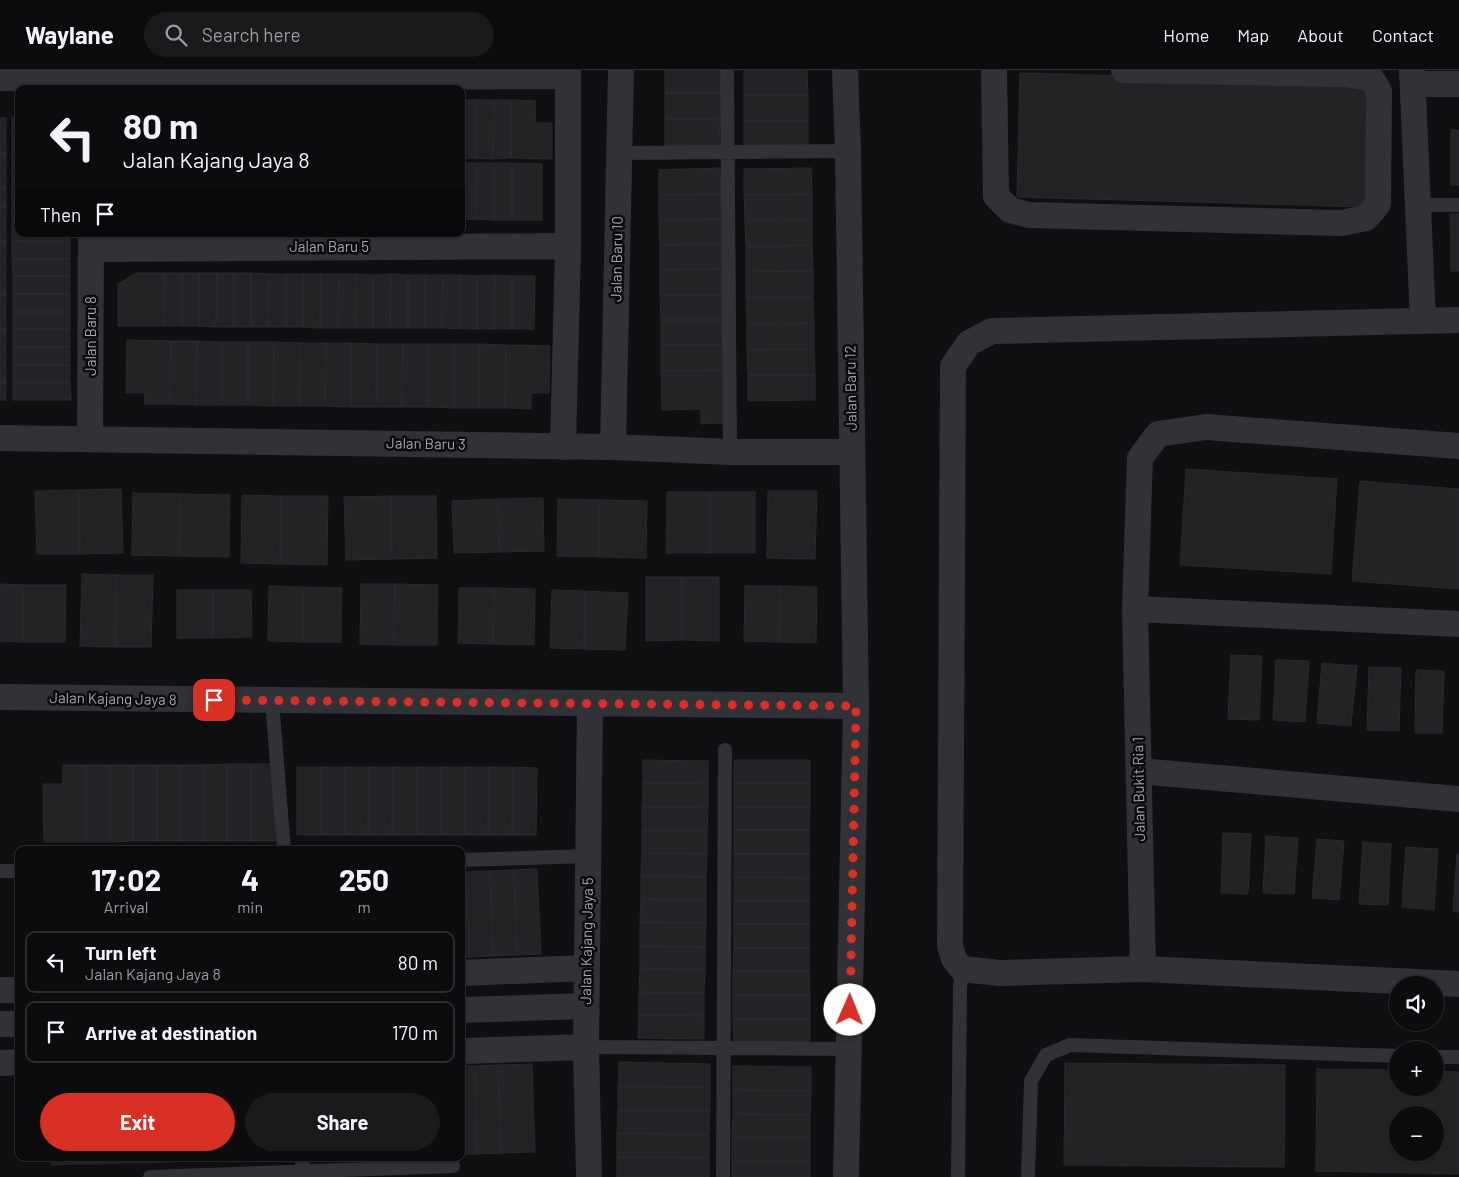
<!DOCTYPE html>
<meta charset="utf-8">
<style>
body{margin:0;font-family:Barlow,sans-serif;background:#1a1a1c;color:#f1f3f6;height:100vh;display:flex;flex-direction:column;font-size:19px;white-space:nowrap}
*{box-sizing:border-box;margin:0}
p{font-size:16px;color:#9a9b9e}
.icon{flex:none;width:28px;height:28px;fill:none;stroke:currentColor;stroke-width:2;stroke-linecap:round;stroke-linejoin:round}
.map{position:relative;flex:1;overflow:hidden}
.panel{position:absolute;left:15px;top:776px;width:450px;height:315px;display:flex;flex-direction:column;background:#0c0c0e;border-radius:10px;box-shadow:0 1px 4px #0004,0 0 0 1px #2c2c2e}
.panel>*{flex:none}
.hud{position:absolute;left:15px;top:15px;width:450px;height:152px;border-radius:10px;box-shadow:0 1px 4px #0004,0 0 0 1px #2c2c2e;background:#0c0c0e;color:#f1f3f6;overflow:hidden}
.fabs{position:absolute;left:1389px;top:906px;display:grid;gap:10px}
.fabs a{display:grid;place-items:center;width:55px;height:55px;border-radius:50%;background:#0c0c0e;box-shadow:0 1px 4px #0004,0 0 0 1px #2c2c2e;font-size:25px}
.pin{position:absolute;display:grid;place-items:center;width:42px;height:42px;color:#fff;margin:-21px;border-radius:10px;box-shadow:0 2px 8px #0006}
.me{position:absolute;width:55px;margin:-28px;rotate:1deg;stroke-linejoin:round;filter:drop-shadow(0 0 4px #0008)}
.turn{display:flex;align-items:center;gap:18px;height:105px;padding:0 25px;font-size:22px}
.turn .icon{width:65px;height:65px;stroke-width:2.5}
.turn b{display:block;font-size:35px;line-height:42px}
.then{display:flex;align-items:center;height:48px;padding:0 25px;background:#0003;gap:10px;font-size:19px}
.eta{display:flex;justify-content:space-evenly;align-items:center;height:85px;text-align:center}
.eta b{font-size:30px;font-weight:700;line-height:35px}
.action{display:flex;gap:10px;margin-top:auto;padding:10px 25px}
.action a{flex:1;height:58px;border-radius:30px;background:#d93025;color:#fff;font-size:20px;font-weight:700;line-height:58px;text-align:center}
.action a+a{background:#1a1a1c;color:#f1f3f6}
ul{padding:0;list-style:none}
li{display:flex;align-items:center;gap:15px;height:62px;margin:0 10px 8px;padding:0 15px;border:2px solid #2c2c2e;border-radius:10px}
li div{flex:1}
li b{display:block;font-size:19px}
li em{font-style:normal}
header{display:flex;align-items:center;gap:30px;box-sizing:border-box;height:70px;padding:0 25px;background:#0c0c0e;border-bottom:1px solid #2c2c2e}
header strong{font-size:24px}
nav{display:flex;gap:28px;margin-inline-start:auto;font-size:18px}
.search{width:350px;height:45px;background:#1a1a1c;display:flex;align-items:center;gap:12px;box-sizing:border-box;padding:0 18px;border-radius:28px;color:#9a9b9e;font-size:19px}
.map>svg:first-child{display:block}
.building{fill:#232326;stroke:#2a2a2e;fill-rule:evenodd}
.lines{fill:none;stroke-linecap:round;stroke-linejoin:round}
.lane{stroke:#313237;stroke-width:14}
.street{stroke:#313237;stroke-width:26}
.route{stroke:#d93025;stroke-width:9;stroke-dasharray:0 16.2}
.labels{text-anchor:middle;stroke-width:5;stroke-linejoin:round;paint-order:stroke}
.street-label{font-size:15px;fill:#a1a6b3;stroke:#0b0b0c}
</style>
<header>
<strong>Waylane</strong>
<div class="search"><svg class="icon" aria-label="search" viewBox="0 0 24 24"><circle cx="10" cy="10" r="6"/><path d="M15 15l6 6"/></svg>Search here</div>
<nav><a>Home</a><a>Map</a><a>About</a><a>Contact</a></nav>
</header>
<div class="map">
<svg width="1459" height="1107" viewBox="0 0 1459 1107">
<rect width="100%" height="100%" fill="#101012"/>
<path class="building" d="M665,0H720V23H665Z
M744,0H807L808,25H744Z
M1020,3L1368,12L1365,137L1017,127Z
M665,23H720V50L665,49Z
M744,25H808V51H744Z
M461,30H476V88H461Z
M476,30H494L493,89L476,88Z
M494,30H511V88L493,89Z
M511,30L535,31L536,53H552V89L511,88Z
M12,47H19V65H12Z
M0,48H6V66H0Z
M665,49L720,50L719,76L665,75Z
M744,51H808V76H744Z
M1451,60H1459V115H1451Z
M12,65H19V83H12Z
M0,66H6V83H0Z
M0,83H6V101H0Z
M12,83H19V100H12Z
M461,93H477L476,149L461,150Z
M477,93H494V150L476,149Z
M494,93H512V150H494Z
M512,93L542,94V150H512Z
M720,98L721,124L659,125V100Z
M811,98L812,124L744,125V99Z
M12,100H19V118H12Z
M0,101H6V118H0Z
M0,118H6V136H0Z
M12,118H19V135H12Z
M721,124V149L659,150V125Z
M812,124V150L745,151L744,125Z
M12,135H19V153H12Z
M0,136H6V154H0Z
M1450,144H1459V201H1451Z
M721,149V174L660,175L659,150Z
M812,150V175L746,177L745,151Z
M12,153H19V164H70V171H12Z
M0,154H6V171H0Z
M0,171H6V189H0Z
M12,171H70V189H12Z
M721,174V199L660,200V175Z
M812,175L813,201L746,202V177Z
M0,189H6V207H0Z
M12,189H70V206H13Z
M721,199L722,225H660V200Z
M813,201V227L746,228V202Z
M136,203H165L164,256H118V214Z
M165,203H182V256H164Z
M182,203H199V256H182Z
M199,203H217L216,257L199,256Z
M217,203H234V257H216Z
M234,203H251V257H234Z
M251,203L269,204L268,257H251Z
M269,204H286V257H268Z
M286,204H303V257H286Z
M303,204H321L320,258L303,257Z
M321,204H339L338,258H320Z
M339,204H356L355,258H338Z
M356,204L373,205V258H355Z
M391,204L390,258H373V205Z
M391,204L408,205V258H390Z
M408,205H425V258H408Z
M425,205H443L442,258H425Z
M443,205H460V259L442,258Z
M460,205L477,206V259H460Z
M495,205L494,259H477V206Z
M495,205L512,206V259H494Z
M13,206H70V224H13Z
M512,206H535L534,259H512Z
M0,207H6V224H0Z
M0,224H6V242H0Z
M13,224H70V242H13Z
M660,225H722V250H661Z
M813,227L814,253L747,254L746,228Z
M0,242H6V259H0Z
M13,242H70V259H13Z
M661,250H722L723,275H661Z
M814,253V279L747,280V254Z
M0,259H6V277H0Z
M13,259H70V277H13Z
M127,270L171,271L170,334H144L145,323H126Z
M171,271H197L196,335L170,334Z
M197,271L222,272V335H196Z
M222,272H248V335H222Z
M248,272H274L273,336L248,335Z
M274,272L300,273L299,336H273Z
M300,273H326L325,336H299Z
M326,273H351V337L325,336Z
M351,273L377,274L376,337H351Z
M377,274H403L402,337H376Z
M403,274H428V337H402Z
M428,274H454V338L428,337Z
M454,274H480L479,338H454Z
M480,274L506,275L505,338H479Z
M506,275L550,276L549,323H531V339L505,338Z
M661,275H723V300L661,301Z
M0,277H6V295H0Z
M13,277H70V295H13Z
M814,279L815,305H748L747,280Z
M0,295H6V312H0Z
M13,295H70V312L13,313Z
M723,300V353L701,354V339L662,340L661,301Z
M748,305H815V330L748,331Z
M0,312H6V330H0Z
M70,312L71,330H13V313Z
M1186,399L1337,409L1331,504L1180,495Z
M1360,411L1459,419V519L1352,511Z
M121,419L123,483L80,484L79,420Z
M79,420L80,484H37L35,421Z
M768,421H817L815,489L767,488Z
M667,422H710V483H666Z
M710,422H755V483H710Z
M133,423L180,424L179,486L132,485Z
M180,424L230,425L229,487L179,486Z
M242,425L281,426L280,494L241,493Z
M281,426H328L327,495L280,494Z
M391,426H436L437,488L392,489Z
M391,426L392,489L346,490L344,427Z
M543,428L544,481L499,482L498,429Z
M498,429L499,482L454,483L452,431Z
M558,429L600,430L599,487L557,486Z
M600,430L647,431L646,488L599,487Z
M82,504L116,505L115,577L80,576Z
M116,505H153L151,577H115Z
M646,507H682V570L646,571Z
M682,507H719V571L682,570Z
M0,514L24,515L23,572L0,571Z
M361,514H395L394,575L360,574Z
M395,514L438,515L437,575H394Z
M24,515H66L65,572H23Z
M269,516L304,517L303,572L268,571Z
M745,516H780L779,572L744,571Z
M780,516L817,517L816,573L779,572Z
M304,517L342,518L341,572H303Z
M459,518H494L493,574L458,573Z
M494,518L535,519L534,575L493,574Z
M177,520H213V568H177Z
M213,520H251L252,567L213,568Z
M552,520L585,521L584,579L550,578Z
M585,521L628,523L625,580L584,579Z
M1231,585L1262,586L1259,650L1228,649Z
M1276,590L1309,591L1305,652L1273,650Z
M1322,593L1357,596L1351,656L1317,653Z
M1369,597L1401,598L1399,661L1367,660Z
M1416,600L1444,601L1442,663H1415Z
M643,690L708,691V714L643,713Z
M734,690H810V713H734Z
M227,694H251V771H227Z
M227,694V771H204V695Z
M251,694H274L275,771H251Z
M63,695H86V772H44L43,714H63Z
M86,695H110V772H86Z
M110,695H133V771L110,772Z
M133,695H157V771H133Z
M157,695H180V771H157Z
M180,695H204V771H180Z
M297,697H321V765H297Z
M321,697H345V765H321Z
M345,697H369L368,765H345Z
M369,697H393L392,765H368Z
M393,697H417V765H392Z
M417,697H441V765H417Z
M441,697H465V765H441Z
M465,697H489L488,765H465Z
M489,697H513L512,765H488Z
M513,697L537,698L536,765H512Z
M643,713L708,714V738L642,737Z
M734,713H810V737H734Z
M642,737L708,738L707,761L642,760Z
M734,737H810L809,760H734Z
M642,760L707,761V784L642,783Z
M734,760H809V784H734Z
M1223,763L1251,764L1248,824L1221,823Z
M1266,766L1298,768L1294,824L1263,823Z
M1317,769L1344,771L1339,830L1312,828Z
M1363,772L1391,774L1388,835L1359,834Z
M1406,777L1438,779L1434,840L1402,837Z
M642,783L707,784L706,807L641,806Z
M734,784H809V808L734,807Z
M1457,784L1459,785V842L1453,841Z
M537,799L541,884L517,885L514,800Z
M514,800L517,885L493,886L490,801Z
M490,801L493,886L469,887L466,802Z
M461,802H466L469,887H461Z
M641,806L706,807V830L641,829Z
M734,807L809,808V831H734Z
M641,829L706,830V853L640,852Z
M734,831H809V854H734Z
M640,852L706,853L705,877L640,876Z
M734,854H809V878H734Z
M640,876L705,877V900L640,898Z
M734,878H809V901H733Z
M640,898L705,900L704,923L639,922Z
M733,901H809L810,925H733Z
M639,922L704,923V946L639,945Z
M733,925H810V949H733Z
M639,945L704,946V969L638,968Z
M733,949H810V972H734Z
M619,992L710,994V1018L618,1016Z
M1065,993L1285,995L1284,1097L1064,1095Z
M532,994L535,1082L501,1083L498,995Z
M498,995L501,1083L477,1084L475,996Z
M461,996H475L477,1084H461Z
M733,996L811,997V1021L733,1020Z
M1317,999L1398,1000V1018H1435V1001L1459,1002V1104L1316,1101ZM1398,1045H1435V1082H1398Z
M618,1016L710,1018V1041L618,1040Z
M733,1020L811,1021L810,1045L733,1044Z
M618,1040L710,1041L709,1065L617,1063Z
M733,1044L810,1045V1068L732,1067Z
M617,1063L709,1065V1088L617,1087Z
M732,1067L810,1068V1092L732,1091Z
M617,1087L709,1088V1107H617Z
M51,1088H75V1094L51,1095Z
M75,1088H98V1094H75Z
M98,1088H122V1093L98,1094Z
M122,1088H146V1093H122Z
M146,1088H170V1092L146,1093Z
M170,1088H193V1091L170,1092Z
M193,1088H217V1090L193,1091Z
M217,1088H241V1090H217Z
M241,1088H264L265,1089L241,1090Z
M732,1091L810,1092V1107H732Z"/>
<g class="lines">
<path class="lane" d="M727,0L730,382
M619,83L848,81
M1418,135H1459
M272,631L284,780
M461,790L589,786
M0,801H19
M586,977L849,979
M1435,987H1459
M302,1088L303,1107
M150,1107L453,1096
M723,1107L725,680
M958,1107L960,918L962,899
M1028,1107L1031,1011L1046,985L1070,975L1398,986"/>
<path class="street" d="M845,0L848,81L856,636L846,1107
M994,0L996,126L1010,140L1029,145L1342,153L1366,148L1378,134L1379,21L1371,8L1345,4L1124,0
M1412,0L1423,251
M0,8L568,6
M1413,14H1459
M91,179L568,176
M1459,250L992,261L969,273L953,296L950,876L954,889L962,899L1000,903L1143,899L1459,914
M0,368L613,377L730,382H852
M90,369L91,164
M563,377L568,176V0
M613,377L621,0
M1135,539L1459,554
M0,627L856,636
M1139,701L1459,729
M1143,899L1135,539L1140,388L1158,364L1206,357L1459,376
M461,903L587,898
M0,920H19
M461,940L586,936
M0,954H19
M461,981L586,977
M0,993L19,992
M589,1107L586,977L590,634"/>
</g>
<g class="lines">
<path class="route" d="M214,630L856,636L850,940"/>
</g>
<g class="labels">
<g class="street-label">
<text x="329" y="182">Jalan Baru 5</text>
<text transform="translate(617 189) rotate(-89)" y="5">Jalan Baru 10</text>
<text transform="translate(91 266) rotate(-90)" y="5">Jalan Baru 8</text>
<text transform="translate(851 318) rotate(-91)" y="5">Jalan Baru 12</text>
<text transform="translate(426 374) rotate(1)" y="5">Jalan Baru 3</text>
<text transform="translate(113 629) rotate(1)" y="5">Jalan Kajang Jaya 8</text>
<text transform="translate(1139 719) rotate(-91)" y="5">Jalan Bukit Ria 1</text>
<text transform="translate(587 871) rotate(-89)" y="5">Jalan Kajang Jaya 5</text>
</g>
</g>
</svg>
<div class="fabs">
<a><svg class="icon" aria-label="sound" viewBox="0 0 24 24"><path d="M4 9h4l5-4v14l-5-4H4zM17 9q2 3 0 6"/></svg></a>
<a>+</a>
<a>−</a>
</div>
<div class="pin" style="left:214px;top:630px;background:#d93025"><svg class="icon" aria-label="arrive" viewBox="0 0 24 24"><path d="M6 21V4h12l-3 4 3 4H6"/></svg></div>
<svg class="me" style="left:850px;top:940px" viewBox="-20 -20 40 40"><circle r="19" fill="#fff"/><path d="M0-13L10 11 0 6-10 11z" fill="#d93025"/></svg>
<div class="hud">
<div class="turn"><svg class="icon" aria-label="left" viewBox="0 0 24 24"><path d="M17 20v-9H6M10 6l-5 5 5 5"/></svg><div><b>80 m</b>Jalan Kajang Jaya 8</div></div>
<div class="then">Then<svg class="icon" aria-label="arrive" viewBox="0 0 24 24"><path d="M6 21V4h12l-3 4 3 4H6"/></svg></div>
</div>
<section class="panel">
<div class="eta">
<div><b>17:02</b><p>Arrival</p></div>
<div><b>4</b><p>min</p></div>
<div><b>250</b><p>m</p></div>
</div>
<ul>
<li><svg class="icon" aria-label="left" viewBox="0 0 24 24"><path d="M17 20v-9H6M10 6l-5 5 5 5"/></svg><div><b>Turn left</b><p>Jalan Kajang Jaya 8</p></div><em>80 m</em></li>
<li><svg class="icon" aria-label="arrive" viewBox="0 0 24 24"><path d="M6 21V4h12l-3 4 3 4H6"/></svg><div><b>Arrive at destination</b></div><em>170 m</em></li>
</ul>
<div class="action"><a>Exit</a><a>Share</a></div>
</section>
</div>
